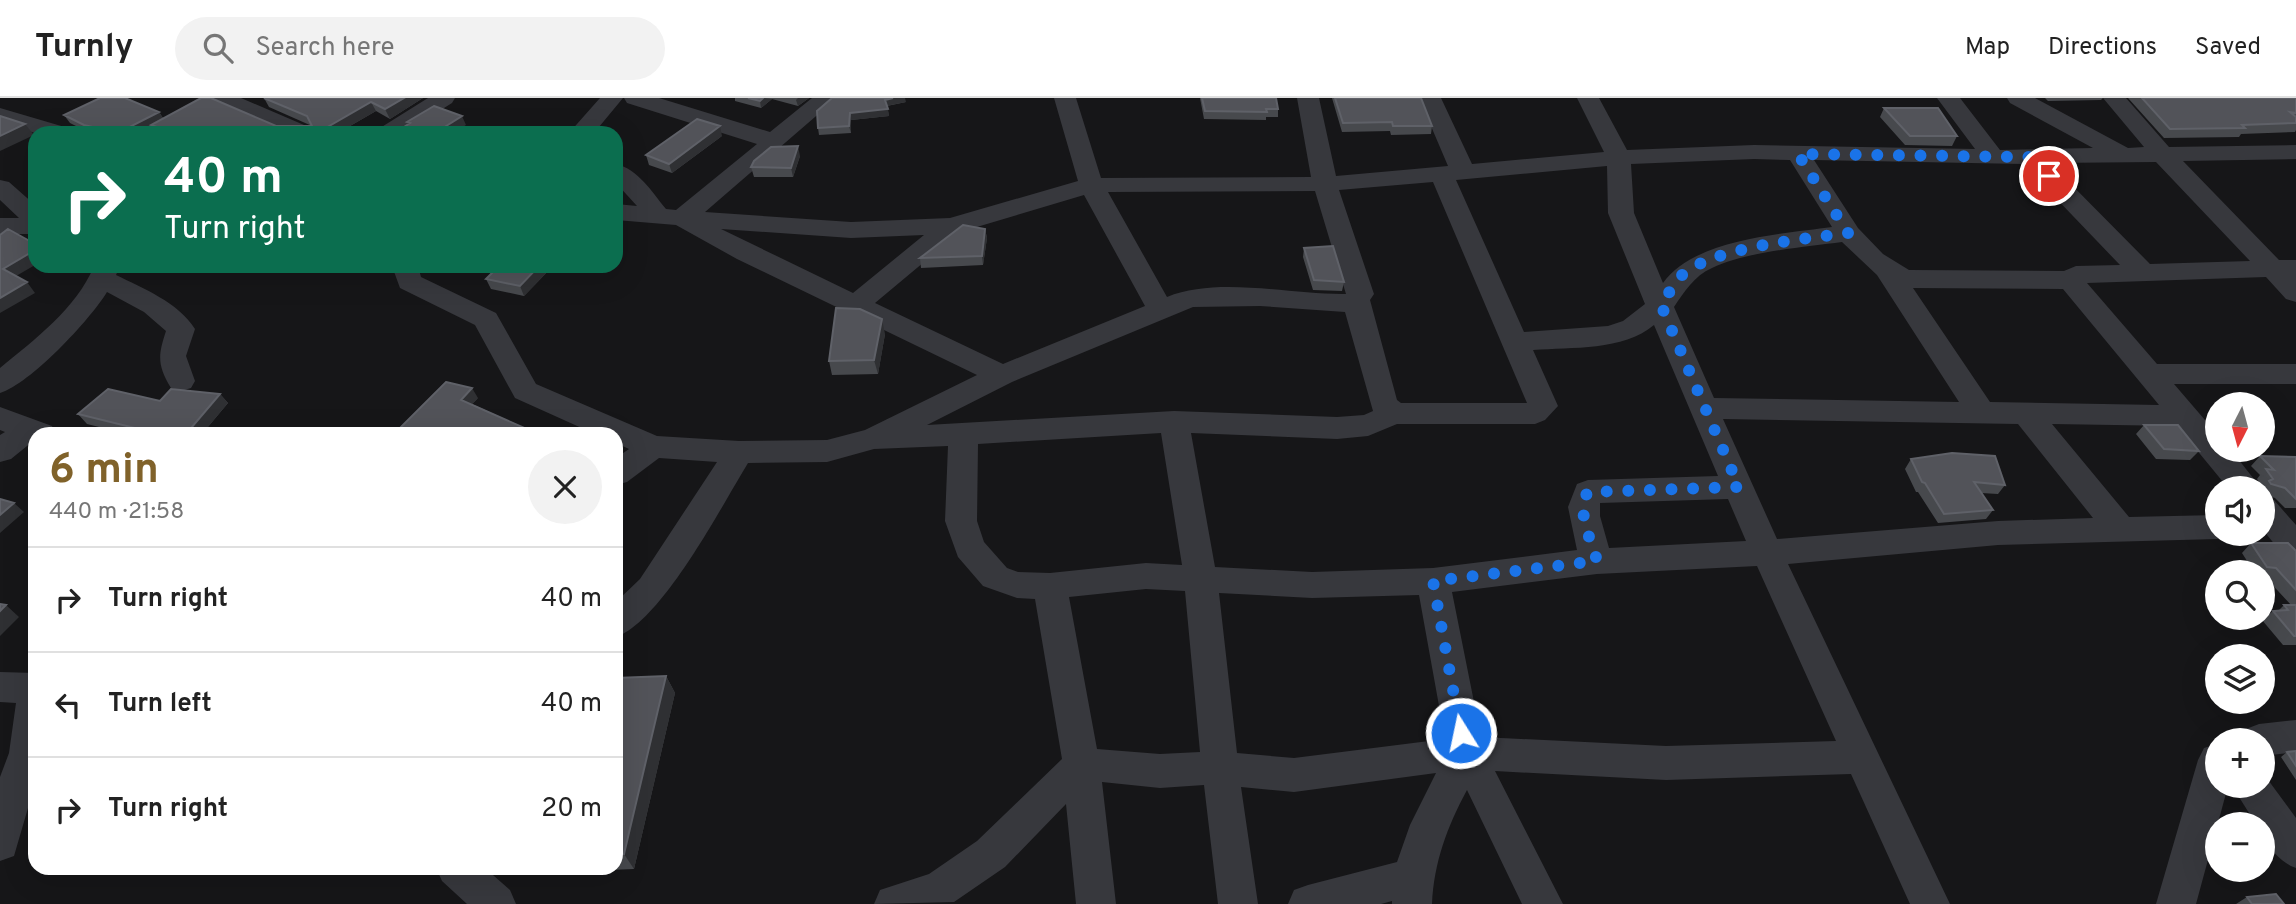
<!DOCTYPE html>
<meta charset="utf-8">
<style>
body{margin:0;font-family:Overpass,sans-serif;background:#f2f2f2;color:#222;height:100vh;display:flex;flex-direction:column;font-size:26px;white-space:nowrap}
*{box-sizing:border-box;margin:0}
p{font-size:23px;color:#767676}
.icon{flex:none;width:38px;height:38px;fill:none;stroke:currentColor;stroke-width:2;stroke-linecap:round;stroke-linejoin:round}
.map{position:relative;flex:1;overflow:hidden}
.details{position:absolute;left:28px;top:329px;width:595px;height:448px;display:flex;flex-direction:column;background:#fff;border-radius:21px;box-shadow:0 7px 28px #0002}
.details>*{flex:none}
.guide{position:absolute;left:28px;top:28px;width:595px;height:147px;border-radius:21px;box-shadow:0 7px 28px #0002;background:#0b6e4f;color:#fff;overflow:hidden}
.needle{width:46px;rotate:186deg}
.tools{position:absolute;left:2205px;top:294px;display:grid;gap:14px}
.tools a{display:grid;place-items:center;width:70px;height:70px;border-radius:50%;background:#fff;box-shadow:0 7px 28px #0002;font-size:35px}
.pin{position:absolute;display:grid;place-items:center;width:60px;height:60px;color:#fff;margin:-30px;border:4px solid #fff;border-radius:50%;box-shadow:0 2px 7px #0007}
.me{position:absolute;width:77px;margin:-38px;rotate:350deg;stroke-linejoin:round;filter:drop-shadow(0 0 5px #0008)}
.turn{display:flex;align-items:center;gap:24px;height:147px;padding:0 21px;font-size:32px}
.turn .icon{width:91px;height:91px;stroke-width:2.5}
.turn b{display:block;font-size:49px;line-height:60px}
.round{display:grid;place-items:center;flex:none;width:74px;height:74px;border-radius:37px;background:#f2f2f2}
.headline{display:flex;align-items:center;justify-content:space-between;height:119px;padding:0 21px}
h1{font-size:42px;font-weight:700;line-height:52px;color:#80622a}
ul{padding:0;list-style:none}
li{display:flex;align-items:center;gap:21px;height:105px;padding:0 21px;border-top:2px solid #e0e0e0}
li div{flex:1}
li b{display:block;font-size:26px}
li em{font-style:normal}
header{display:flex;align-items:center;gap:42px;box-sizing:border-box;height:98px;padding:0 35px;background:#fff;border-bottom:2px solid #e0e0e0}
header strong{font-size:33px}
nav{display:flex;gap:38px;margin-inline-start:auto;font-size:24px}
.search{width:490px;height:63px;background:#f2f2f2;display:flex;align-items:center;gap:18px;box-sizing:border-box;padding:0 24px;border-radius:38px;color:#767676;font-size:26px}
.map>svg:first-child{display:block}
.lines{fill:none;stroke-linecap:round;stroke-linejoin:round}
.minor{fill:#37383d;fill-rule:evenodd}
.wall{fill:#47494d}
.shaded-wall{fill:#2f3033}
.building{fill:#525359;stroke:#5f6168;stroke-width:2}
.route{stroke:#1a73e8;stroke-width:12;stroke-dasharray:0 21.6}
</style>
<header>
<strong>Turnly</strong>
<div class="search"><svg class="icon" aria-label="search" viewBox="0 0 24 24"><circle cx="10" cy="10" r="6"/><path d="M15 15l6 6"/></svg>Search here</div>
<nav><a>Map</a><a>Directions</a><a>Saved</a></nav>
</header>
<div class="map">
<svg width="2296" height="806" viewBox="0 0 2296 806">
<rect width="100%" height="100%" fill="#161618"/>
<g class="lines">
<path class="minor" d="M210,0H241L311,30L315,35H283L213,5Z
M428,0H455L452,5L404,35H376L380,30Z
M600,0H623L594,35H569Z
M624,0H659L770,34L812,0H837L705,114L851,124L950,120L1078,83L1054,0H1076L1101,80L1311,79L1297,0H1319L1336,78L1448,68L1419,0H1441L1472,66L1604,54L1577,0H1599L1627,52L1754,47L1975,51L1937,0H1960L2000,52L2093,50L2010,5L2007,0H2035L2128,50L2144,49L2103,0H2126L2169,49L2296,47V61L2183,63L2279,162H2296V204L2286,201L2266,179L2087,185L2157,266H2296V286H2174L2217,336V352H2231L2261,390H2228L2177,328L2052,326L2129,419L2217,417V436H2229L2228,438L2217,441L1998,447L1788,466L1950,806H1910L1851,676L1666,682L1495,673L1563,806H1522L1467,692C1447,729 1434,764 1432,806H1392V803L1381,806H1288L1294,792L1308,787L1397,764L1410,727L1436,675L1294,694L1241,689L1258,806H1218L1204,687L1160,690L1102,684L1116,806H1076L1066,706L1005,769L954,804L874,806L880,792L929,776L977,743L1062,661L1035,501L1017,500L983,488L958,459L945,423L948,348L874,351L827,364L748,365C721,409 662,523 616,539V504L640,481L717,364L659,360L627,384L616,387V360L629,351L616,345V336H595L515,300L475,227L400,190L392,168H418L421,179L496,215L536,286L657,338L739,343L827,342L865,332L977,277L737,161L676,127L616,122V106L637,108L616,85V66C638,71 652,94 666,111L676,112L757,46L627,5ZM1754,61L1790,62L1832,129C1782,136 1694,141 1663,185L1634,115L1631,66ZM1814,62L2023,66L2120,167L2076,168L2064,173L1909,172L1883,156L1858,130ZM2156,64L2250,163L2150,166L2050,65ZM1607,68L1608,115L1645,206L1623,223L1608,228L1524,234L1456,82ZM1433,84L1527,305H1401L1397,302L1370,202L1374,196L1339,92ZM1315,93L1346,196C1292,197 1218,178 1167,199L1108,94ZM1084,97L1145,208L1003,266L875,205L960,134ZM721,131L851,140L924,137L853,195ZM1842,144L1877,177L1959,304L1714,300L1674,209C1684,194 1694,178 1712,170C1745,154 1804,149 1842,144ZM1913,190L2063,191L2159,307L1990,304ZM1260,208L1345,214L1373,313L1364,317L1337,319L1174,313L927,327L1012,284L1193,209ZM1654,227L1718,378L1588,382L1577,386L1568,409L1577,452L1433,470L1312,474L1215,469L1191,335L1337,341L1368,338L1397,326H1535L1545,322L1558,308L1533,252C1572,249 1623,253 1654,227ZM1723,321L2018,326L2093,420L1998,423L1777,441ZM1161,335L1182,467L1146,465L1050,475L1018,474L1007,470L984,444L977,423L978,346ZM1728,401L1746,443L1609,450L1600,418V405ZM1757,468L1836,643L1666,648L1481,639L1452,494L1597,476ZM1146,491L1185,493L1200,654L1160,656L1097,651L1069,499ZM1219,495L1312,500L1419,497L1445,641L1294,660L1237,655Z
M0,10L68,30L72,35H35L0,24Z
M0,82L9,84L35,107V136H0V120H19L0,102Z
M94,168H120L116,177C144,191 178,204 195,231L186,258L195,283L191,290L181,293L171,290C157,267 158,257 166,233L144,214L107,194C90,222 30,286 0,295V270C35,241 76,211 94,168Z
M0,309L52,328L56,336H35V345L32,344L11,361L0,364V337L5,334L0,332Z
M2263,398L2274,402L2296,427V463L2285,459L2263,432Z
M0,574L35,575V686L14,758L0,763V679L9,655L16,605L0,604Z
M2296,622V654L2263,658V642H2241L2246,631L2259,626Z
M2217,646V688H2228L2196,806H2156L2198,662L2204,650Z
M2263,675L2296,720V770C2279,764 2263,745 2263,726H2256L2232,688H2263Z
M436,770H485L510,792L516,806H467L442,783Z"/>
</g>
<path class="wall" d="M264,0H423L390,21L376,13L338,35H157L153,29L140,35H90L70,25L64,17L159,14L163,20L276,28H312L269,9Z
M735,0H809L798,8L772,1L761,10L735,3Z
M832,0L906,4L887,8L889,18L851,22V35L819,37L818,30Z
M1200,0H1276L1278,11V19H1266V22L1204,21Z
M1332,0H1421L1432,28L1431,36L1391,37L1390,33L1342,34Z
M2045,0H2103L2101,2L2048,3Z
M2128,0H2296V32L2295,34L2241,36L2239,39L2164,40Z
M1884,10L1957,38L1952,48L1905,47L1880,19Z
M722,38L672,75L649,67L646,57Z
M800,58L793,79H754L751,69Z
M985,131L987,140L983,167L921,170L920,160Z
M1304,150L1344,184L1342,193L1313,192L1303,159Z
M499,168H553L524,198L491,191L486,181Z
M885,236L878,276L832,277L829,263Z
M220,296L228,305L202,336H127L87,326L78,316Z
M478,300L472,306L538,336H402L399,331Z
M2144,327L2199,353L2190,362L2156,361L2136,336Z
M2260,358L2296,359V410H2285L2275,400L2263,396V390H2261L2263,389L2257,381L2260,377L2251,368Z
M1911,361L2005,387L1998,396L1981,395L1993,412L1986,421L1938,425L1918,394H1916L1905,371Z
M2251,445L2296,453V547H2283L2262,522L2273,513H2278L2284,507H2291L2266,480L2263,479V474H2254L2242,455Z
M666,578L675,595L634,771L511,776L506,770H616V580Z
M2296,653V682L2281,659L2287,654Z
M2247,799L2284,806H2236Z"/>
<path class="shaded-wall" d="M404,0H423L390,21L385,11Z
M763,0L772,1L761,10L760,3Z
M798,0H809L798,8L796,2Z
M893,0H905L906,4L886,8L885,2Z
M371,4L376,13L338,35H317Z
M888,11L889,18L851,22V35L849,28L850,15Z
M159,14L164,22L151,27L153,29L140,35H118Z
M462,18L466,27L454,35H435Z
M25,26L34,37L0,53V38Z
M720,28L722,38L672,75L669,66Z
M798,48L800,58L793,79L791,70Z
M985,131L987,140L983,167L982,158Z
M35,152V167L11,181L3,171Z
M539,168H553L524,198L520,188Z
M27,184L35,195L0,215V200Z
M882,221L885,236L878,276L874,262Z
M472,290L478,300L467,311L461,302Z
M220,296L228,305L202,336H186Z
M14,405L24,414L0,435V417Z
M6,507L19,519L0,538V513Z
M666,578L675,595L634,771L624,756Z"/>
<path class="building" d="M100,0H125L159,14L118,35L84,27L64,17Z
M201,0H211L276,28H312L307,18L264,0H404L385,11L371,4L317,35H174L151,27Z
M748,0H763L760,3Z
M832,0H893L885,2L888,11L850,15L849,28L818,30L817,13Z
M1202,0H1276L1278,11H1266L1267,14L1205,13Z
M1335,0H1421L1432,28H1393L1392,24L1343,25Z
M2142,0H2296V15L2290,14L2296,19V25L2242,27L2245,30L2170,31Z
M434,8L462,18L435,35H395L410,25L407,24Z
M1884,10H1938L1957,38H1910Z
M0,18L25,26L0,38Z
M697,21L720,28L669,66L646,57Z
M798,48L791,70L751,69L754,63L771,49Z
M963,127L985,131L982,158L920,160Z
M8,131L35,146V152L3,171L27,184L0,200V137Z
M1333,148L1344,184L1314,182L1304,150Z
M499,168H539L520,188L486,181Z
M836,210L860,211L882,221L874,262L829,263Z
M446,284L472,290L461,302L538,336H418L399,331Z
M108,291L160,303L171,291L220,296L186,336H184L143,332L78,316Z
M2144,327H2178L2199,353L2164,351Z
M1952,355L1995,358L2005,387L1974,384L1993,412L1944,416L1925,385L1922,384L1911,361Z
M2260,358L2296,359V401L2285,390L2271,386L2269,383L2273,381L2266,371L2274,372Z
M0,401L14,405L0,417Z
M2251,445H2288L2296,453V492L2276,470L2267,469Z
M0,506L6,507L0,513Z
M2284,507H2296V538H2294L2273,513L2288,512Z
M666,578L624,756H616V580Z
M2296,653V668L2287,654Z
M2276,796L2284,806H2252L2247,799Z"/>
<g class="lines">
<path class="route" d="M1461,635L1433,483L1597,463C1592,444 1575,411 1588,394L1739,389L1661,207C1667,199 1672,188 1679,180C1709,149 1805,141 1848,135L1798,56L2030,59L2049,78"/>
</g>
</svg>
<div class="tools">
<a><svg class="needle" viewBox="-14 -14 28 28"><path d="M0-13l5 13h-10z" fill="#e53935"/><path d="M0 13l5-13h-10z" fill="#767676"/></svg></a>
<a><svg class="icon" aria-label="sound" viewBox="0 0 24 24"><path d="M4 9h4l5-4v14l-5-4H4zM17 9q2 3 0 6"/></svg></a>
<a><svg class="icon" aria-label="search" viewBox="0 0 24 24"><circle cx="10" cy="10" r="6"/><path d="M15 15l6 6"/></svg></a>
<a><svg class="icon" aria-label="layers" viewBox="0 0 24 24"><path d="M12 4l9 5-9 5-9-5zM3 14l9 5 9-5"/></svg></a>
<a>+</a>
<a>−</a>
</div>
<div class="pin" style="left:2049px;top:78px;background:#d93025"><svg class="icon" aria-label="arrive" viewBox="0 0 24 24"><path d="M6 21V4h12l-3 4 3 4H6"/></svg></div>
<svg class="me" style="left:1461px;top:635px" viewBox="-20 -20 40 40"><circle r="17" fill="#1a73e8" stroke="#fff" stroke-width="3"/><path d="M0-11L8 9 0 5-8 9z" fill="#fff"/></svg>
<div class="guide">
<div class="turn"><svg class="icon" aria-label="right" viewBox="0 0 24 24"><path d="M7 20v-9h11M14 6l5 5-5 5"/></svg><div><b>40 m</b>Turn right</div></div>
</div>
<section class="details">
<div class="headline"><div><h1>6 min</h1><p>440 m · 21:58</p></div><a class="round"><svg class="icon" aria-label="close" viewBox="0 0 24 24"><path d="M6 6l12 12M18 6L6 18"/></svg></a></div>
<ul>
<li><svg class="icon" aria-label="right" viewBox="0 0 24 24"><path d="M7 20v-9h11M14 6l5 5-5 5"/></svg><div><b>Turn right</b></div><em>40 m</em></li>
<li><svg class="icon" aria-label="left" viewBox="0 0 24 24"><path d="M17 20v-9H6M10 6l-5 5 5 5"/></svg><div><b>Turn left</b></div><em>40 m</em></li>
<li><svg class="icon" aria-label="right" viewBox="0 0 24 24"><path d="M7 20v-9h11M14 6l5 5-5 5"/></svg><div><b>Turn right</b></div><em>20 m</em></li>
</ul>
</section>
</div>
